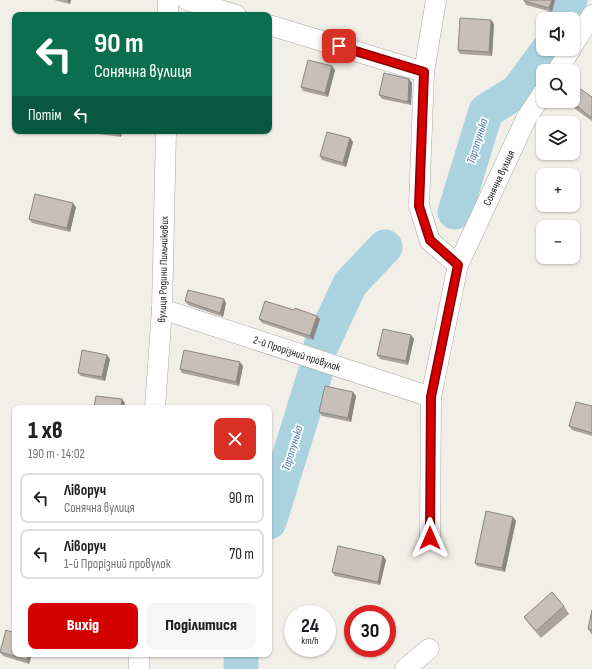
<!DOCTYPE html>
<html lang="uk">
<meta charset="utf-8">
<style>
body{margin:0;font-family:"Sofia Sans Condensed",sans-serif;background:#f6f6f6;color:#202124;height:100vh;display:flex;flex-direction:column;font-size:15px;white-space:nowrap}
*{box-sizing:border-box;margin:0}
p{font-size:13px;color:#757577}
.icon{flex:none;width:22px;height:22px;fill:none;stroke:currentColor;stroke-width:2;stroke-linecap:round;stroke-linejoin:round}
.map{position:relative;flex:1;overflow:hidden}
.sheet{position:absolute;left:12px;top:405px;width:260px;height:252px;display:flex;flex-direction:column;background:#fff;border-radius:8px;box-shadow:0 1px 3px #0004}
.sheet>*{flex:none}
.hud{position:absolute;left:12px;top:12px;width:260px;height:122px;border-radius:8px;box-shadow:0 1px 3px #0004;background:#0b6e4f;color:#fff;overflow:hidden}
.tools{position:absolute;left:536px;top:12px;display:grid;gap:8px}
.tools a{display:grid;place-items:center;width:44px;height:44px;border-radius:8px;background:#fff;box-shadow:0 1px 3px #0004;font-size:20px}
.speed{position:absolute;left:284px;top:605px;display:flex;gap:8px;font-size:20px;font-weight:700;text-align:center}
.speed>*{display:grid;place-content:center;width:52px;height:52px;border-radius:50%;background:#fff;box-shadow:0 1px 3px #0004;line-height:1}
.speed small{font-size:10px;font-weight:400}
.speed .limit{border:6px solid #d22;background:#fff;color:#111}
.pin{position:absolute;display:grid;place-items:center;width:34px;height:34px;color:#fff;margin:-17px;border-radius:8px;box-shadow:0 2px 6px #0006}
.me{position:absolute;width:44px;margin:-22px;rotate:0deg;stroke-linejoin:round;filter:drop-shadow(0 0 3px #0008)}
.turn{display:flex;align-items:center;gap:14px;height:84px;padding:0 16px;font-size:18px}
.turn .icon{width:52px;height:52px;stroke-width:2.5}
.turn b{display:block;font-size:28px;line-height:34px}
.then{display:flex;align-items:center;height:38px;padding:0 16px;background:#0003;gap:8px;font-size:15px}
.round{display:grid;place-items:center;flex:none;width:42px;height:42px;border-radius:8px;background:#f6f6f6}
.summary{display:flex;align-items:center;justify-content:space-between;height:68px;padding:0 16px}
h1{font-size:24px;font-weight:800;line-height:30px}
.button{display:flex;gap:8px;margin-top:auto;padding:8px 16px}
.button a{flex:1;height:46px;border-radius:8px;background:#d40000;color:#fff;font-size:16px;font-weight:800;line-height:46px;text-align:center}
.button a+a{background:#f6f6f6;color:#202124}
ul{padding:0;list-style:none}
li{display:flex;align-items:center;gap:12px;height:50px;margin:0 8px 6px;padding:0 8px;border:2px solid #e0e0e0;border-radius:8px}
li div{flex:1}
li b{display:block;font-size:15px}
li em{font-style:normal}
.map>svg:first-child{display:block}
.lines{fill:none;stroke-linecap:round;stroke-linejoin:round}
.river{stroke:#aad3df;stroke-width:35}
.minor-casing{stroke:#a9a9a9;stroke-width:21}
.minor{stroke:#fff;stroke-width:20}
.wall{fill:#aba49e}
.shaded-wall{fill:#8b8681}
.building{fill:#c7bfb8;stroke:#8b8681}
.route-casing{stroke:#8a0000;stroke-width:10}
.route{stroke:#d40000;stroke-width:7}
.labels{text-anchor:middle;stroke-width:3.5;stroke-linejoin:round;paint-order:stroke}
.street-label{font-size:11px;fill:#222;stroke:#fff}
.water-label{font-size:12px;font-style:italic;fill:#4a7aab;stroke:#fff}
</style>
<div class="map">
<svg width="592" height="669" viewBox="0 0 592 669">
<rect width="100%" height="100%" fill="#f2efe9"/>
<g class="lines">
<path class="river" d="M563,19L570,0
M455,212L486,111L518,91L549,49
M321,346L350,284L385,247
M269,522L315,374
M241,669V654"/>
<g class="minor-casing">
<g id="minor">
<path d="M187,0L236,15"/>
<path d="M436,0L424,72L419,206L430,241L458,265"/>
<path d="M168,15V0"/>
<path d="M269,25L424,72"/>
<path d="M573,45L592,15"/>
<path d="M557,71L571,49"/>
<path id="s1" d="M162,309L431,397"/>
<path id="s2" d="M155,408L162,309L166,131"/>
<path id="s3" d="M430,538L431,397L458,265L526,119L543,93"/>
<path d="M139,669V654"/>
<path d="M405,669L429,649"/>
</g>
</g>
<use href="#minor" class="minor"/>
</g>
<path class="wall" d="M54,0H71L70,4Z
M555,0L552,12L526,5L524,1Z
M491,20L494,24L492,56L460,54L458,50Z
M332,66L335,70L328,97L303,91L301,87Z
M409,79L412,83L411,105L382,99L379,95Z
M592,97V121L575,109L570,101Z
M97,131H122L121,137L99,134Z
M350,138L353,142L346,167L322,160L320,156Z
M76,207L70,232L32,223L29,219Z
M185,301L226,303L223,317L188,305Z
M294,310L317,316L320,319L313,340L262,323L259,319Z
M411,335L414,339L408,365L380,359L377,355Z
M110,359L105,381L81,376L78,373Z
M243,366L239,386L182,373L180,369Z
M353,392L356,396L351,422L322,416L319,412Z
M592,406V436L572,430L569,426Z
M513,517L516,521L505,572L477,566L475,563Z
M383,556L386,560L380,585L335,576L332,572Z
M564,606L569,614L541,638L529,624L524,617Z
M592,610V635L588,629Z
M0,652L15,654H32L29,664L3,656Z"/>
<path class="shaded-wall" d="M67,0H71L70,4Z
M552,0H555L552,12L549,8Z
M491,20L494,24L492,56L489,52Z
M332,66L335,70L328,97L325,93Z
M409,79L412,83L411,105L408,102Z
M119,131H122L121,137L118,133Z
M350,138L353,142L346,167L343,163Z
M73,203L76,207L70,232L67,228Z
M224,299L226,303L223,317L220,313Z
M317,316L320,319L313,340L310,336Z
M411,335L414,339L408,365L406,361Z
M107,355L110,359L105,381L102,377Z
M240,362L243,366L239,386L236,382Z
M353,392L356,396L351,422L348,418Z
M122,399L125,403L124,408H121Z
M513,517L516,521L505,572L502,568Z
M383,556L386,560L380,585L378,582Z
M28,654H32L29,664L27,660Z"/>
<path class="building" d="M524,0H552L549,8L524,1Z
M460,18L491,20L489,52L458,50Z
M308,60L332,66L325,93L301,87Z
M384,73L409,79L408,102L379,95Z
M579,88L592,97V118L570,101H573V97Z
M103,131H119L118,133Z
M327,132L350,138L343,163L320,156Z
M35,194L73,203L67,228L29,219Z
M188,290L224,299L220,313L185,301Z
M265,301L294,310L295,308L317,316L310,336L259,319Z
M383,329L411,335L406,361L377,355Z
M82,350L107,355L102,377L78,373Z
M184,350L240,362L236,382L180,369Z
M325,386L353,392L348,418L319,412Z
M96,396L122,399L121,408H94Z
M576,402L592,406V433L569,426Z
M486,511L513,517L502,568L475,563Z
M338,546L383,556L378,582L332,572Z
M552,592L564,606L536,631L524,617Z
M592,610V630L588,629Z
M6,630L15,633V654H28L27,660L0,652Z"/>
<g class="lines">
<g class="route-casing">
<path id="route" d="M339,46L424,72L419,206L430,240L458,265L431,397L430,538"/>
</g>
<use href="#route" class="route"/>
</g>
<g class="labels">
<g class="street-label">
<text dy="4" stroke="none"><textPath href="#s3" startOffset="372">Сонячна вулиця</textPath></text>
<text dy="4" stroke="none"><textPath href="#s2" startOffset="139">вулиця Родини Пильчикових</textPath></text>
<text dy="4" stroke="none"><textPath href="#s1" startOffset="142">2-й Прорізний провулок</textPath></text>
</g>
<g class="water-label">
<text transform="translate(477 141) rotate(-73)" y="4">Тарапунька</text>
<text transform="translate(292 448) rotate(-73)" y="4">Тарапунька</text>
</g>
</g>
</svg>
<div class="tools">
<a><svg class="icon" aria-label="sound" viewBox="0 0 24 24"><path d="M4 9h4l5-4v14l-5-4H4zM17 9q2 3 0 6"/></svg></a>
<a><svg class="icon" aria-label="search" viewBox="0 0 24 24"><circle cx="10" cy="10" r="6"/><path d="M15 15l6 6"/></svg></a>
<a><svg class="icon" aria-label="layers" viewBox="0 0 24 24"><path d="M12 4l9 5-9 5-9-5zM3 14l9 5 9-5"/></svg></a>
<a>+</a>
<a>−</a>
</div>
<div class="speed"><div>24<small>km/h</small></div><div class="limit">30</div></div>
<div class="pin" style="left:339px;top:46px;background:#d93025"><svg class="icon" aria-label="arrive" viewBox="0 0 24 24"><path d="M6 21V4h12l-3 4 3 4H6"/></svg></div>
<svg class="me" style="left:430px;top:538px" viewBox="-20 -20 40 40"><path d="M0-17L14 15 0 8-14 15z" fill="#d40000" stroke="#fff" stroke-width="4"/></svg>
<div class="hud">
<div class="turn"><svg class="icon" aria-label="left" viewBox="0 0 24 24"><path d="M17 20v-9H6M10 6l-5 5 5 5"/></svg><div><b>90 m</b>Сонячна вулиця</div></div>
<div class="then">Потім<svg class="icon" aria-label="left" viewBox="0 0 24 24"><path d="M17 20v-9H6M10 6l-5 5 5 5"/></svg></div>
</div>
<section class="sheet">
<div class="summary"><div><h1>1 хв</h1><p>190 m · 14:02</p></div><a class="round" style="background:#d93025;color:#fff"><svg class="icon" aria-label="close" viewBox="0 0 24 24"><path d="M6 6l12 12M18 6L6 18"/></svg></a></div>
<ul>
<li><svg class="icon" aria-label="left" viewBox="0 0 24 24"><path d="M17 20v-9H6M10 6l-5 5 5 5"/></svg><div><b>Ліворуч</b><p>Сонячна вулиця</p></div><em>90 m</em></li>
<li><svg class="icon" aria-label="left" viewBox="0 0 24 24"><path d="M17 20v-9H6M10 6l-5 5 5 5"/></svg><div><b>Ліворуч</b><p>1-й Прорізний провулок</p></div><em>70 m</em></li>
</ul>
<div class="button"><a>Вихід</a><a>Поділитися</a></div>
</section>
</div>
